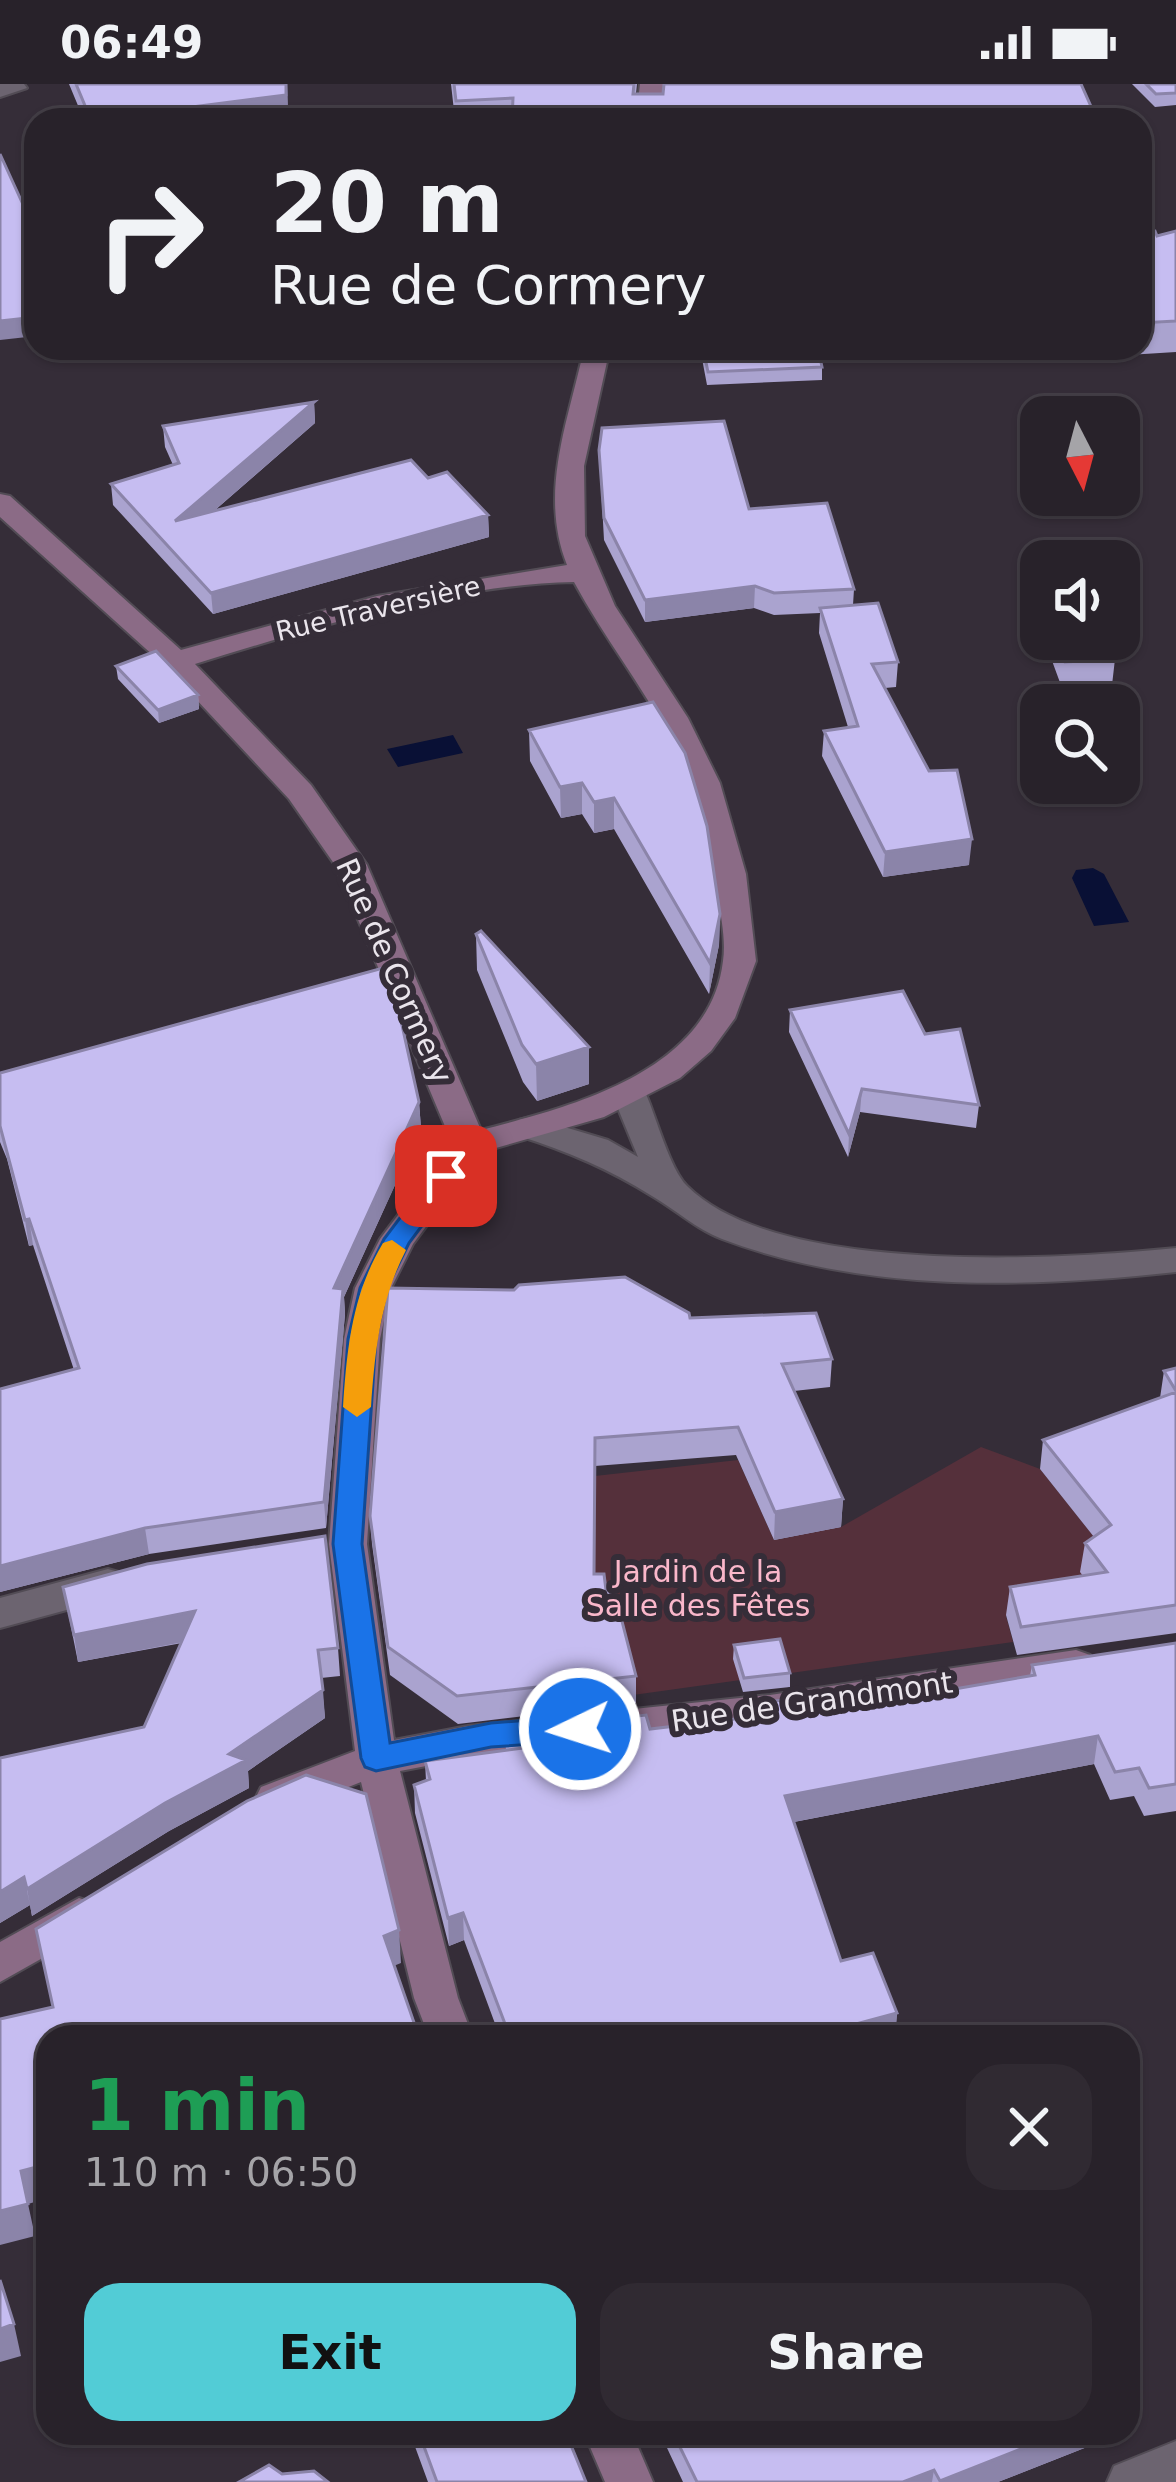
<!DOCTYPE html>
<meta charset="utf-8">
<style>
body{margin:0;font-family:"DejaVu Sans",sans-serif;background:#302a32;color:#f1f3f6;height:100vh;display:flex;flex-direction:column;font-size:45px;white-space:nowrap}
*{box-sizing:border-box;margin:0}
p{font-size:39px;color:#a5a4a8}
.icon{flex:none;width:66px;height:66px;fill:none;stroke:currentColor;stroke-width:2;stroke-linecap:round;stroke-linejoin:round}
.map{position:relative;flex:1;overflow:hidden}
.panel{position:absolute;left:36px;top:1941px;width:1104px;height:420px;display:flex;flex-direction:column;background:#28222a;border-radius:36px;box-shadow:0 3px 9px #0004,0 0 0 3px #443f47}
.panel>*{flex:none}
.hud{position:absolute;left:24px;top:24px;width:1128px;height:252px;border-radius:36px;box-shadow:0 3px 9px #0004,0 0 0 3px #443f47;background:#28222a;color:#f1f3f6;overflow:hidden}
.needle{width:78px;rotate:174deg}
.buttons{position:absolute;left:1020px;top:312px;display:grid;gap:24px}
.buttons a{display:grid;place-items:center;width:120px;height:120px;border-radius:24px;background:#28222a;box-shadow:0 3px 9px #0004,0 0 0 3px #443f47;font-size:60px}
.pin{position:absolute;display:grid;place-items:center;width:102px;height:102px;color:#fff;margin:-51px;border-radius:24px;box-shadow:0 6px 18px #0006}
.me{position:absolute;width:132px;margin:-66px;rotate:266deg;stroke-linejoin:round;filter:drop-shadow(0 0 9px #0008)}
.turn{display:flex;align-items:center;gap:42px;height:252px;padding:0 48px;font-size:54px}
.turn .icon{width:156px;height:156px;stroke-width:2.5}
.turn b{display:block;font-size:84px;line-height:102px}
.round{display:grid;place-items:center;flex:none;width:126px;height:126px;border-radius:36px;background:#302a32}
.headline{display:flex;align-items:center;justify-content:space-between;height:204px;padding:0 48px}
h1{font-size:72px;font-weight:700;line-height:90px;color:#1e9e55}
.button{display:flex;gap:24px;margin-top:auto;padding:24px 48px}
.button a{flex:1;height:138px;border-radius:36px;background:#52ccd6;color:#111;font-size:48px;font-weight:700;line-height:138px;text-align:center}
.button a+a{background:#302a32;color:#f1f3f6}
.status{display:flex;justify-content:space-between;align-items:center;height:84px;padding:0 60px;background:#28222a;direction:ltr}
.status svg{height:33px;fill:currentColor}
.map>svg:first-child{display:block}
.green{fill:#55303b}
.water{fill:#091035}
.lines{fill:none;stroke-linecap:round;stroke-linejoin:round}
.street-casing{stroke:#524c55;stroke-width:4}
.secondary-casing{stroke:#524c55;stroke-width:4}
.street{fill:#6c6470;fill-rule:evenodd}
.secondary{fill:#8b6b86;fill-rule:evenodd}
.wall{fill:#aaa3cf}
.shaded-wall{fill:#8b84a9}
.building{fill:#c6bdf1;stroke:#8b84a9;stroke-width:3}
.route{fill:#1a73e8;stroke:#114b97;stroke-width:3}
.slow{fill:#f59e0b}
.labels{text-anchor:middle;stroke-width:12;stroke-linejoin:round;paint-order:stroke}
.far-street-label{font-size:27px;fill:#eae5ec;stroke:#352d38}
.street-label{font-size:30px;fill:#eae5ec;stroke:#352d38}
.park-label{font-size:30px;fill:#fab7ca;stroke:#352d38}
</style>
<div class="status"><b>06:49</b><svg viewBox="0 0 49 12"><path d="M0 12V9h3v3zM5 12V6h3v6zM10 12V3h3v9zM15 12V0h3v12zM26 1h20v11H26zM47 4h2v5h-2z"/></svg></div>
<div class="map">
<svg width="1176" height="2398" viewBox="0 0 1176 2398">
<rect width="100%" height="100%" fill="#352d38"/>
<path class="green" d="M981,1363L1040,1385L1107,1469L1103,1517L1006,1532L1013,1558L633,1611L598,1510L592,1467L595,1392L738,1376L774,1456L841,1443Z"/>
<path class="water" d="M453,651L463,669L398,683L387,665Z
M1093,784L1104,790L1129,838L1094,842L1072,794L1076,786Z"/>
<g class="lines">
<g class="street-casing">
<path id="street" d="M0,0H24L27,4L0,13Z
M629,999L641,1002L646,1010C656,1033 670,1085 687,1102C777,1192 1056,1176 1176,1164V1188C1027,1204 865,1209 722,1155C696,1145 676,1126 652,1112C609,1085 567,1067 519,1052L514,1044L519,1036L531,1033L608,1056L638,1073L612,1010L617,1002Z
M108,1485L122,1489L128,1500L122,1511L0,1544V1514Z
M1176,2357V2398H1107L1114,2382Z"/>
</g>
<g class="secondary-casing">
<path id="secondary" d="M640,0H664L660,36H636Z
M584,264H610L584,382L585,452L615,522L688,634L720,699L746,790L756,877L735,934L711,967L680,994L604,1033L482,1068L413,1160L391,1204L380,1255L367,1460L394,1656L468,1642L770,1611L1076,1566L1090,1571L1096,1582L1090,1593L1076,1598L770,1642L468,1674L400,1687L458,1914L473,1953H429L414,1914L361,1698L276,1732L261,1727L255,1715L261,1703L355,1667L329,1460L344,1255L355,1204L380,1155L452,1059L335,781L289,715L166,583L0,433V410L10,412L181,566L377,512L567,481C538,408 569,336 584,264ZM574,498C603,552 642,601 670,655C695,705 710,758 718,813C721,834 726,856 723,877C710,988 570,1023 481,1046L367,781L311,701L195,580C316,543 447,501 574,498Z
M79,1814L94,1819L100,1832L94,1845L0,1898V1858Z
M584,2349H632L653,2398H605Z"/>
</g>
<use href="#street" class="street"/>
<use href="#secondary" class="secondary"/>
</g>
<path class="wall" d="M69,0H287L288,34L270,36H84Z
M451,0H637L636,10L1097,36H455Z
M1132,0H1176V21L1155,23Z
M1140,115L1145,126L1142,148L1157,152L1176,147V268L1112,272L1108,264H1140Z
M700,264H818L822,283V296L707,301Z
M314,318L315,339L214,427L488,431L489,453L213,530L113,421L111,400L173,381L165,363L163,342Z
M599,366L749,425L854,505L853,521L898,578L896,603L885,604L969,781L883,793L822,672L824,647L848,643L819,549L820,529L774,531L754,524L645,538L604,456Z
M1040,509H1041V546L1037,535Z
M1044,555H1108L1115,575L1112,601L1062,604Z
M116,582L198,611L199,625L159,639L118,595Z
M653,618L720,830L719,861L709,910L614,745L594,749L582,730L561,734L530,677L529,646Z
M476,850L589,1000L537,1017L523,998L477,886Z
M790,926L925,950L979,1021L976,1044L860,1028L848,1073L789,948Z
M0,989L419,1018L421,1044L344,1213L345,1230L326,1444L149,1470L0,1508V1305L74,1286L33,1161L29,1162L7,1075L0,1058Z
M690,1234L832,1275L830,1303L794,1307L843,1415L841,1443L774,1456L736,1371L595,1382L594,1490L606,1506L636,1592V1619L458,1640L390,1591L372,1460L370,1432Z
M1176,1284V1549L1017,1571L1006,1531L1010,1503L1083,1492L1080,1488L1085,1459L1094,1453L1040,1385L1043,1356L1160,1314L1164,1287Z
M63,1503L338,1564L340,1592L321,1594L325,1634L248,1687L249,1704L169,1747L32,1832L30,1821L0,1839V1674L144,1643L182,1559L78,1578Z
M1176,1559V1727L1144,1732L1134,1712L1110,1716L1094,1680L794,1738L841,1877L897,1929L895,1953H500L464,1856L449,1862L415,1729L414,1701L426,1697L425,1677L506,1666L505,1646L650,1645L755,1633L756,1619L810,1624L943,1607L1030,1592L1032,1581Z
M734,1561L790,1589V1603L743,1608L733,1575Z
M410,2349H566L586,2398H428Z
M660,2349H1090L1087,2363L998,2398H683Z"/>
<path class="shaded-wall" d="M287,0L288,34L270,36H95Z
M1145,126L1141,156L1140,157V130Z
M36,233V252L0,256V237Z
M314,318L315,339L177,459L175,437Z
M488,431L489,453L213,530L211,509Z
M755,502L754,524L645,538V516Z
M198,611L199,625L159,639L158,626Z
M582,699V730L561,734L560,703Z
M614,714V745L594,749V718Z
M972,755L969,781L883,793L885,768Z
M720,830L719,861L709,910L710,879Z
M589,963V1000L537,1017L536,980Z
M862,1005L860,1028L848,1073L849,1050Z
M419,1018L421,1044L344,1213L345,1230L326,1444L324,1418L334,1204Z
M29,1135L33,1161L29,1162L25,1136Z
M843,1415L841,1443L774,1456L775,1428Z
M145,1444L149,1470L0,1508V1482Z
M195,1527L199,1555L78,1578L74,1551Z
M323,1606L325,1634L248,1687L249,1704L169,1747L32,1832L27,1805Z
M1098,1652L1094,1680L783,1740L785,1712Z
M24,1793L30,1821L0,1839V1808Z
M463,1829L464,1856L449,1862L448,1834Z
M399,1846L401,1879L386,1885L384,1852Z
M897,1929L895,1953H815V1951Z
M48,2080V2114L28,2120L21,2087Z
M28,2120L35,2152L0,2161V2127Z
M14,2240L21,2272L0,2278V2245Z
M1061,2349H1090L1087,2363L998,2398H939Z
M934,2386L932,2398H903Z"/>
<path class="building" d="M76,0H286V11L91,36Z
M454,0H634L633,10H663L664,0H1081L1097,36H512L513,14L456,17Z
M1146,0H1176V9L1156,10Z
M0,70L36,149V233L0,237Z
M1140,140L1141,148L1155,147L1157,152L1176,147V237L1140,239Z
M703,264H818L822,283L708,288Z
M314,318L175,437L411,376L428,394L447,388L488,431L211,509L111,400L179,379L163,342Z
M724,337L749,425L827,419L854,505L774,509L755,502L645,516L604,434L599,366L602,344Z
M878,519L898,578L872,580L929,687L957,686L972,755L885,768L824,647L858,642L820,524Z
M1056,555H1108L1115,575L1065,578Z
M156,567L198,611L158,626L116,582Z
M653,618L685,669L707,742L720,830L710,879L614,714L594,718L582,699L560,703L529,646Z
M481,847L589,963L536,980L522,961L476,850Z
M383,884L396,914L419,1018L334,1204L343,1205L324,1418L145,1444L0,1482V1305L79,1284L29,1135L25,1136L0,1042V989Z
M903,907L925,950L960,945L979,1021L862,1005L849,1050L790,926Z
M625,1193L689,1229L690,1234L816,1229L832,1275L782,1280L843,1415L775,1428L738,1343L595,1354L594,1490H604L606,1506H614L636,1592L457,1612L388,1563L370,1432L388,1204L514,1206L519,1201Z
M1176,1284V1307L1164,1287Z
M1176,1308V1521L1021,1543L1010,1503L1107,1488L1085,1459L1111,1441L1043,1356Z
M325,1452L338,1564L318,1566L323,1606L229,1670L246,1676L165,1719L27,1805L24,1793L0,1808V1674L144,1643L195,1527L74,1551L63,1503L147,1480Z
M780,1555L790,1589L744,1594L734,1561Z
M1176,1559V1700L1149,1704L1139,1684L1115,1688L1098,1652L785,1712L841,1877L873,1869L897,1929L815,1951L816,1953H510L463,1829L448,1834L414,1701L430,1695L425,1677L530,1663L505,1646L646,1631L650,1645L760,1632L756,1619L803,1614L810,1624L943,1607L1035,1591L1032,1581Z
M306,1691L366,1710L399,1846L384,1852L419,1953H48V2080L21,2087L28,2120L0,2127V1935L53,1923L36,1845L247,1717Z
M0,2196L14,2240L0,2245Z
M419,2349H566L586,2398H437Z
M673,2349H1061L940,2397L934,2386L903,2398H697Z
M269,2381L282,2390L314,2387L328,2398H239Z"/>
<path class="route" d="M446,1083L459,1092L409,1159L387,1204L376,1255L362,1460L390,1659L491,1639L580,1632L591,1636L596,1645L591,1653L580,1657L491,1663L376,1687L365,1683L361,1674L333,1460L348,1255L360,1204L384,1155L436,1086Z"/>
<path class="slow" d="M392,1156L406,1166C380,1217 375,1266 371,1323L357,1333L343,1323C347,1264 352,1211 383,1159Z"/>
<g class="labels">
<g class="far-street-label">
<text transform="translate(378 525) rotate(-13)" y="9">Rue Traversière</text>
</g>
<g class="street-label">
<text transform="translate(394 887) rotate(66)" y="10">Rue de Cormery</text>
<text transform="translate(812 1618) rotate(-8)" y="10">Rue de Grandmont</text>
</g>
<g class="park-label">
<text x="698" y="1498">Jardin de la<tspan x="698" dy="34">Salle des Fêtes</tspan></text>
</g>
</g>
</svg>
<div class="buttons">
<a><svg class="needle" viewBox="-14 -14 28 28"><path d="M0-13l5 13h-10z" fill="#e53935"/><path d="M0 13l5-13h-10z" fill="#a5a4a8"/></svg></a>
<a><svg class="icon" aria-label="sound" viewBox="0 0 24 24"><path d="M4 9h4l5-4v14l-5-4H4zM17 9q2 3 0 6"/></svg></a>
<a><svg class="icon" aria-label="search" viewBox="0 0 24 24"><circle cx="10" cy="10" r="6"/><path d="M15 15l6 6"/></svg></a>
</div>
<div class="pin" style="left:446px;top:1092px;background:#d93025"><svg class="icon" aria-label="arrive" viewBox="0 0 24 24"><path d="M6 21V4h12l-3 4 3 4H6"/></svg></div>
<svg class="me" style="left:580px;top:1645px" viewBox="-20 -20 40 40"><circle r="17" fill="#1a73e8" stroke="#fff" stroke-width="3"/><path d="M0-11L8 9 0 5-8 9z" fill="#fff"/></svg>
<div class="hud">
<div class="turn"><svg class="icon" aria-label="right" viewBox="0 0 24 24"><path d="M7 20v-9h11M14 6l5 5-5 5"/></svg><div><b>20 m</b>Rue de Cormery</div></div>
</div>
<section class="panel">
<div class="headline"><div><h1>1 min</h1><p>110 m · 06:50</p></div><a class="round"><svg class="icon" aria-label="close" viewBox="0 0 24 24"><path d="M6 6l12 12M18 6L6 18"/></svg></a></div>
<div class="button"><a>Exit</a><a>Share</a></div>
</section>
</div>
